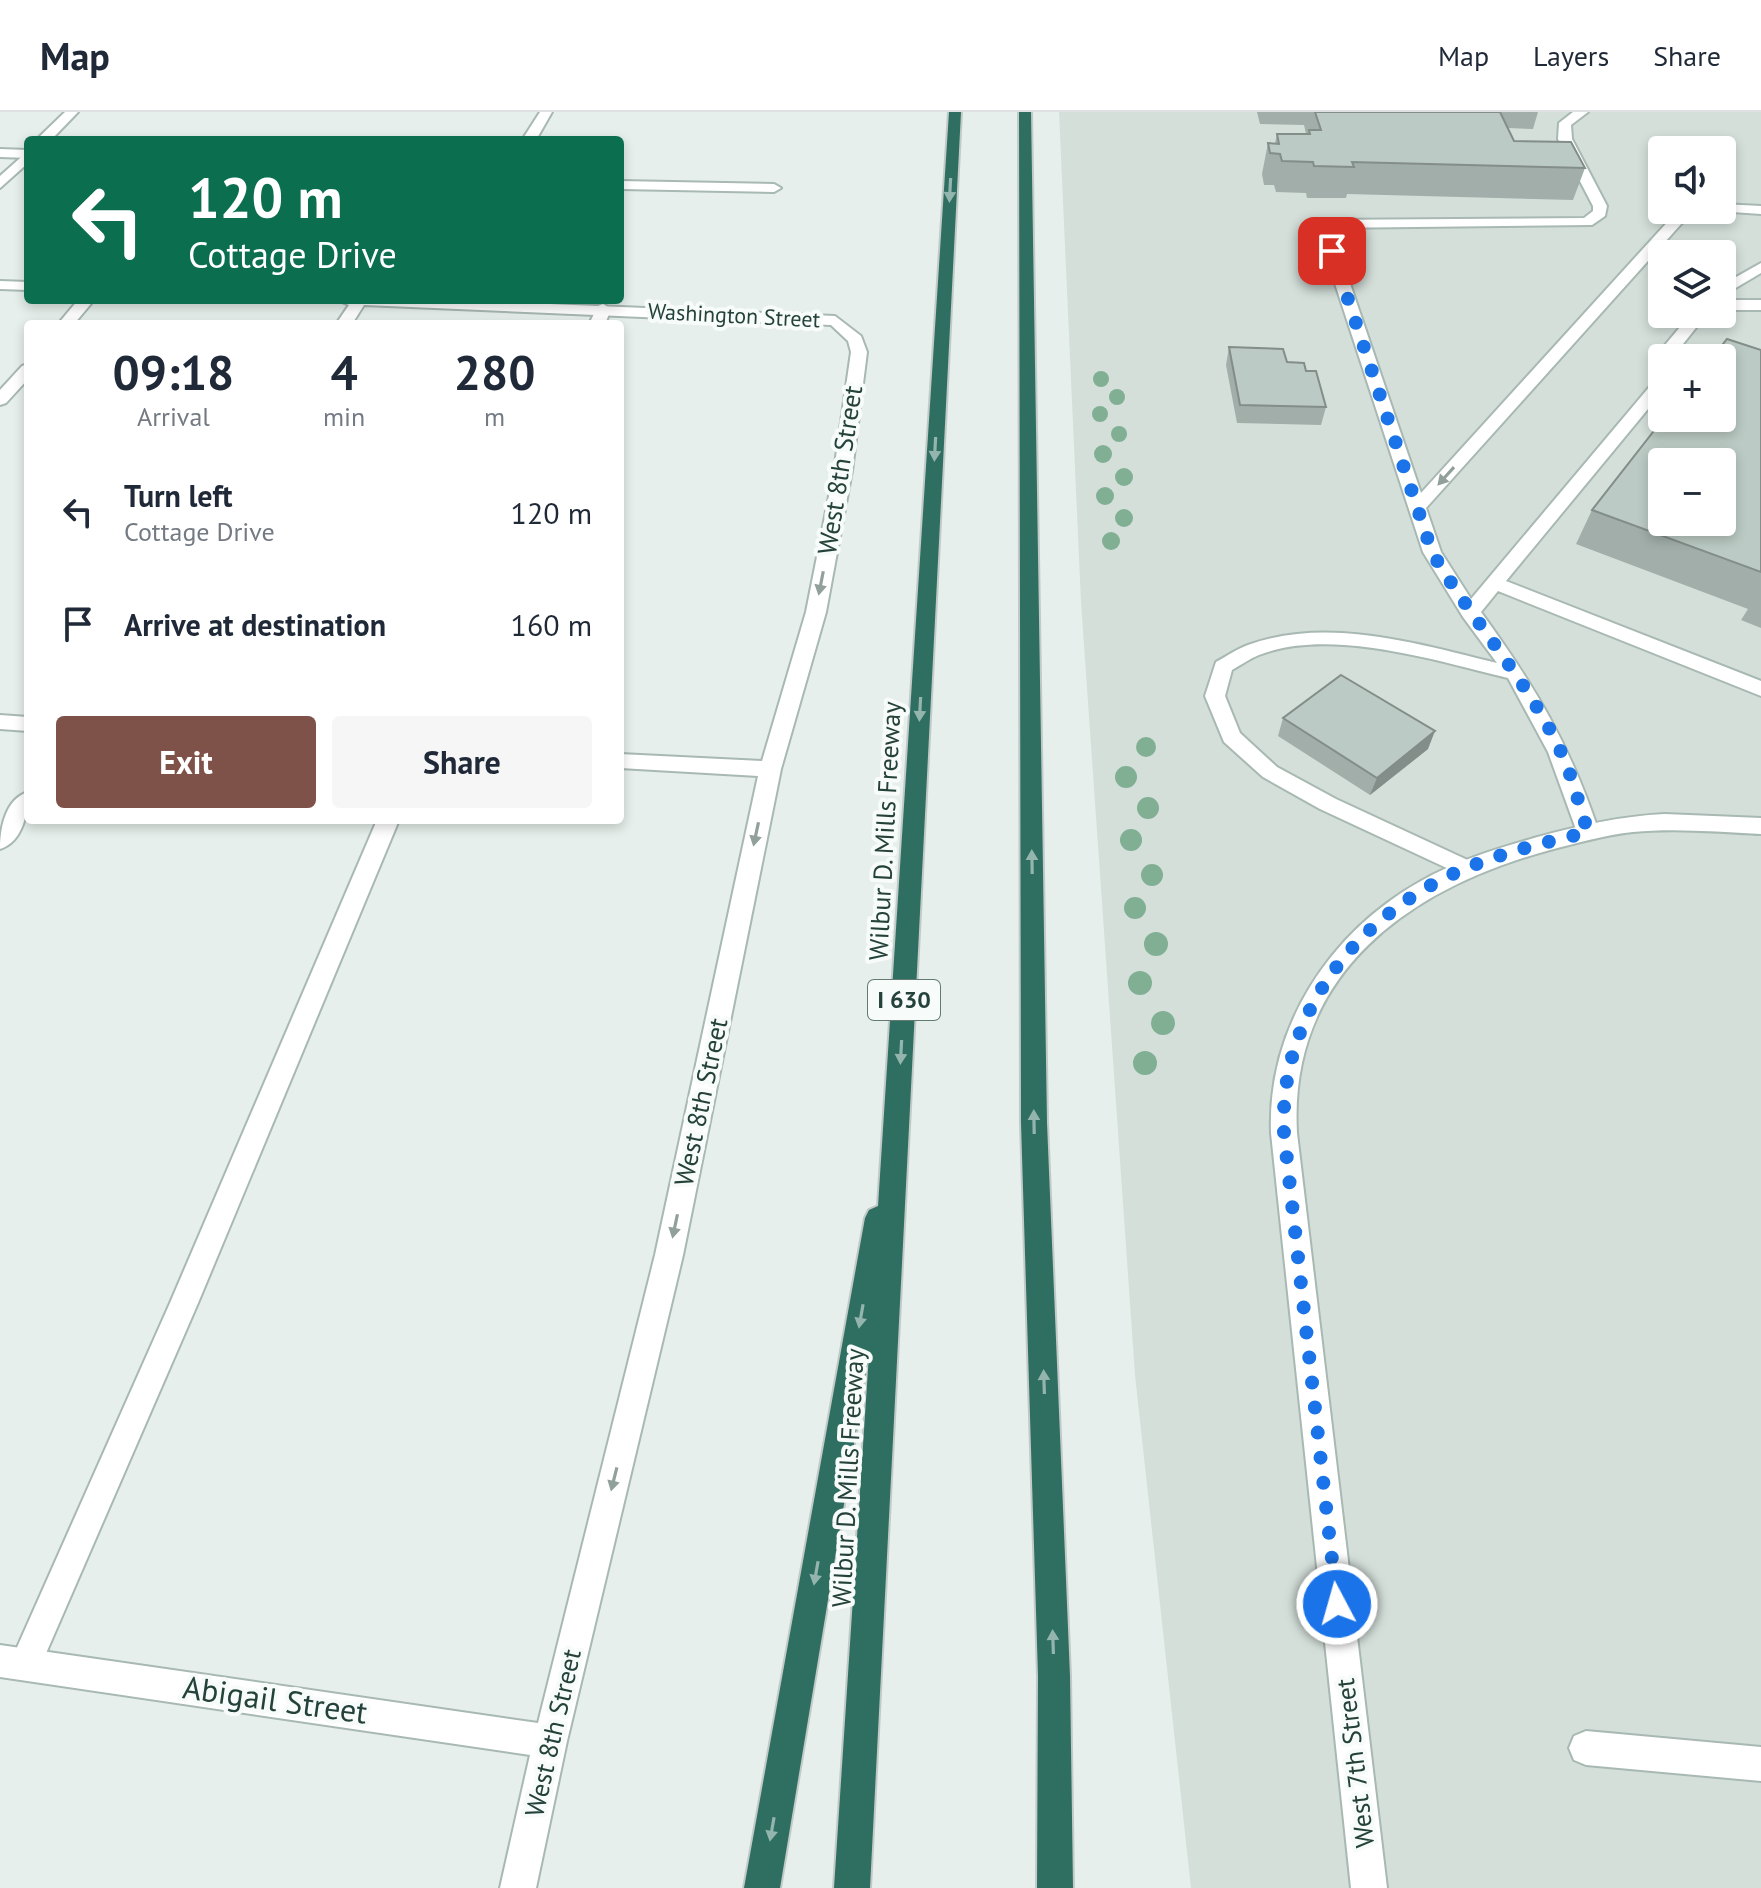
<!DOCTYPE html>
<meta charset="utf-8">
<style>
body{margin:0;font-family:"PT Sans",sans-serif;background:#f6f6f7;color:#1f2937;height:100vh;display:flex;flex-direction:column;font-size:30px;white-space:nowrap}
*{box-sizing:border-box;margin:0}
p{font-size:26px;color:#747a83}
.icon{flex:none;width:44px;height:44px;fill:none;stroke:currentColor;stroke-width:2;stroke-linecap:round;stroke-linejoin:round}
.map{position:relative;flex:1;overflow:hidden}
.drawer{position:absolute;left:24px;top:208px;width:600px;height:504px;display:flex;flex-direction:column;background:#fff;border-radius:8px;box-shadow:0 4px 12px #0003}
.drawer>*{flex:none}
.hud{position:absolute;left:24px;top:24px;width:600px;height:168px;border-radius:8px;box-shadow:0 4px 12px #0003;background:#0b6e4f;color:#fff;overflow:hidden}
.tools{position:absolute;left:1648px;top:24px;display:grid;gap:16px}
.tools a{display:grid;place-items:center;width:88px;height:88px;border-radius:8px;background:#fff;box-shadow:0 4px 12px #0003;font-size:40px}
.pin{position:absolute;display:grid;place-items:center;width:68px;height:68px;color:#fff;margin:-34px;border-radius:16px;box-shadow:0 4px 12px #0006}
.me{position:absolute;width:88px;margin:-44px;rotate:354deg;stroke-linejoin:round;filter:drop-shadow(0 0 6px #0008)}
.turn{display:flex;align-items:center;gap:28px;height:168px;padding:0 32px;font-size:36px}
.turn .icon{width:104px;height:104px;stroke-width:2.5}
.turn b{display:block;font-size:56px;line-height:68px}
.eta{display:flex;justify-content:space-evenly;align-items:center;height:136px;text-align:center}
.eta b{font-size:48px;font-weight:800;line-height:56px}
.primary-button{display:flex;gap:16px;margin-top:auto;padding:16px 32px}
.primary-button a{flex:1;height:92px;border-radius:8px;background:#7f5249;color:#fff;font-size:32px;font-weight:800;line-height:92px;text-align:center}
.primary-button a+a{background:#f6f6f7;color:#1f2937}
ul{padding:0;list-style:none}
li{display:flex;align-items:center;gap:24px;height:112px;padding:0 32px}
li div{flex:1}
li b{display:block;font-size:30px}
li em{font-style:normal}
header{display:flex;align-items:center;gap:48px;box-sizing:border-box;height:112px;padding:0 40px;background:#fff;border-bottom:2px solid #e0e1e3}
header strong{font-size:38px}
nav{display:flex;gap:44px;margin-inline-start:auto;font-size:28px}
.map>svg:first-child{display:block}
.built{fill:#d4dfda;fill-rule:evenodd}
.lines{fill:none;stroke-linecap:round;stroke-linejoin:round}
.service-casing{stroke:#a8b8b2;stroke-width:4}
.minor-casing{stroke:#a8b8b2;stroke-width:4}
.motorway-casing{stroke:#c2cac8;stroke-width:4}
.service{fill:#fff;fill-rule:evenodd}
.minor{fill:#fff;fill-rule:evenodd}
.motorway{fill:#2f6f62;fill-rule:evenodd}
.tree{fill:#80af93}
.wall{fill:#a1aea9}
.shaded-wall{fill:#838d89}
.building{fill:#bbcac4;stroke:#838d89;stroke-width:2;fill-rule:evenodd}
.oneway{fill:#93b5ae}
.oneway2{fill:#92a09c}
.route{stroke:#1a73e8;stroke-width:14;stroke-dasharray:0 25.2}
.labels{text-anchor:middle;stroke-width:8;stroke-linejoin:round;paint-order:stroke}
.far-street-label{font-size:22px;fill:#24423a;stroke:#f7fbf9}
.shield{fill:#f7fbf9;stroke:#637a73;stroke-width:2}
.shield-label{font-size:24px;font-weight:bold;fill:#24423a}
.street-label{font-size:26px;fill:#24423a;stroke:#f7fbf9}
.near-street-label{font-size:32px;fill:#24423a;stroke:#f7fbf9}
</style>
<header>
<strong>Map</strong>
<nav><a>Map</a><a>Layers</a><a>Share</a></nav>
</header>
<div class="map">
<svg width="1761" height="1776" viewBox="0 0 1761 1776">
<rect width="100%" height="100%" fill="#e6efeb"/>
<path class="built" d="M1059,0H1761V1776H1191L1135,1263L1081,490ZM1662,38H1722V98H1662ZM1662,142H1722V202H1662ZM1662,246H1722V306H1662ZM1662,350H1722V410H1662Z"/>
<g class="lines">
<g class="service-casing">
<path id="service" d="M1573,0H1588L1571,13L1572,27L1607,94L1605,104L1592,113L1327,116L1333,133L1339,139L1421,381L1672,105L1686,98H1704L1682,111L1426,396L1441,440L1471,487L1656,267L1662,265V280L1506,469L1761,569V584L1498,479L1481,500C1536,576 1569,631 1599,720L1596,726H1580L1577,720L1548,640L1508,566C1436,549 1330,515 1259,543C1249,547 1241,553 1232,558L1225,584L1240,621L1277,655L1336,687L1474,751L1477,757L1474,763L1466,765L1320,697L1263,665L1224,630L1205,584L1216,550C1227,544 1237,537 1248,533C1328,504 1418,532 1497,551L1463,505L1423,440L1325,141L1319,135L1312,112L1319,108L1584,106L1593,99V94L1558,27L1559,11Z
M0,37L28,38V46L0,45Z
M620,69L774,72L781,76L774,80L620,77Z
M1722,92L1761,94V102L1717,99L1722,98Z
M1761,151V161L1722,184V173Z
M78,188H94L74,212H58Z
M1722,188H1761V198H1722Z
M603,192L611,197L605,212H589L598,194Z
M1691,202H1707L1679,237L1676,246H1662V249L1660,246L1665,233Z
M28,252V267L6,291L0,293V278L22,254Z
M377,708H399L198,1191L37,1562L26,1567L15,1562L10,1551L15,1540L170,1191Z
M1586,1619L1761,1635V1669L1586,1653L1574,1648L1569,1636L1574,1624Z"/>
</g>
<g class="minor-casing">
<path id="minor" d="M65,0H78L51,28H36Z
M540,0H552L536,28H522Z
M28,39V51L0,76V64Z
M0,169L28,170V178L0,177Z
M337,188H452L835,204L861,224L867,240L852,359L826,500L781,657L683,1143L567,1629L536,1776H500L530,1643L0,1565V1533L538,1611L655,1143L758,664L620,656V642L762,649L806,500L834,359L851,240L848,229L831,213L364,193L352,212H336L349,193Z
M0,603L28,605V619L0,617Z
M28,680C28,700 23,730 0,737C0,717 5,687 28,680Z
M1665,702L1761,706V722C1718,720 1675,716 1633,720C1605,723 1577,731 1550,738C1410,776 1288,861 1297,1021L1387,1776H1351L1271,1021C1267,915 1330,820 1421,769C1456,749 1496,737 1534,726C1577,714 1620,704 1665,702Z"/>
</g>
<g class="motorway-casing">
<path id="motorway" d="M949,0H961L870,1776H834L869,1242L780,1776H744L865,1106L869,1098L878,1094Z
M1019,0H1031L1047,1011L1070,1564L1073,1776H1037L1038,1564L1021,1011Z"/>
</g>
<use href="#service" class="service"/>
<use href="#minor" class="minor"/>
<use href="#motorway" class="motorway"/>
</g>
<g class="tree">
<circle cx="1101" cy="267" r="8"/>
<circle cx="1117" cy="285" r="8"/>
<circle cx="1100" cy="302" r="8"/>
<circle cx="1119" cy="322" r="8"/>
<circle cx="1103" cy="342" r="9"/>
<circle cx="1124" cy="365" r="9"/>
<circle cx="1105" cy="384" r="9"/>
<circle cx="1124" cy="406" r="9"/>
<circle cx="1111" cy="429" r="9"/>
<circle cx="1146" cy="635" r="10"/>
<circle cx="1126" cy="665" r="11"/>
<circle cx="1148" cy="696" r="11"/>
<circle cx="1131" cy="728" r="11"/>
<circle cx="1152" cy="763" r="11"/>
<circle cx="1135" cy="796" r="11"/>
<circle cx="1156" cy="832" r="12"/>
<circle cx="1140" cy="871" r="12"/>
<circle cx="1163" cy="911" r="12"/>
<circle cx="1145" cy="951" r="12"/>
</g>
<path class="wall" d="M1257,0H1538L1533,17L1508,16L1514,29L1585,56L1573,88L1347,82L1346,86H1307L1306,81L1276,80L1274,73H1264L1262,62L1268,31H1275L1277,22H1306L1304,13L1260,12Z
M1229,235L1287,250L1306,259L1326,295L1321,313L1237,311L1226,253Z
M1761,238V516L1741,508L1748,497L1576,432L1592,398Z
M1283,606L1428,637L1370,683L1278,624Z"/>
<path class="shaded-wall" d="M1435,619L1428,637L1370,683L1377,666Z"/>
<path class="building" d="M1315,0H1500L1514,29L1571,30L1585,56L1352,50L1354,55L1314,54L1313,50L1282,49L1280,42L1270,41L1268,31L1279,32L1277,22H1310L1309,18H1321Z
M1727,227L1761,238V460L1592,398L1664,306H1722V246H1712ZM1662,350H1722V410H1662Z
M1229,235L1283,237L1287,250L1304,251L1306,259H1316L1326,295L1240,293Z
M1341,563L1435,619L1377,666L1283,606Z"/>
<defs><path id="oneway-solid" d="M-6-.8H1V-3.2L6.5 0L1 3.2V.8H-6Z" transform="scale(2)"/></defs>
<g class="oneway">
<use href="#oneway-solid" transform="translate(950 78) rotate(93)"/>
<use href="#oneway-solid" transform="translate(935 337) rotate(93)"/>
<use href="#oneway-solid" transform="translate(920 597) rotate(93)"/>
<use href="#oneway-solid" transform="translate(1032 750) rotate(-91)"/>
<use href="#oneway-solid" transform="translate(901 940) rotate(93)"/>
<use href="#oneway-solid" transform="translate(1034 1010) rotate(-91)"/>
<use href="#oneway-solid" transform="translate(861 1204) rotate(100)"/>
<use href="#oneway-solid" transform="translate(1044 1270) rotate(-92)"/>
<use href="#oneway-solid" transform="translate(816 1461) rotate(100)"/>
<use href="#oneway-solid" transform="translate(1053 1530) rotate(-92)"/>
<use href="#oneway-solid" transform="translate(772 1717) rotate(100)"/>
</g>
<g class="oneway2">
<use href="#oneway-solid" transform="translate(1446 364) rotate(132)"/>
<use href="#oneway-solid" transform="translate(821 471) rotate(101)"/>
<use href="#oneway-solid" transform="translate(756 722) rotate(102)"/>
<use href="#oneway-solid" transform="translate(675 1114) rotate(102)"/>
<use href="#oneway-solid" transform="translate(614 1367) rotate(104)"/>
</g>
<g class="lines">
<path class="route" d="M1332,139L1432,440C1473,511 1532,572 1565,649C1574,671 1580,696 1588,720C1553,729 1516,737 1482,750C1367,791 1278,895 1284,1021L1337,1492"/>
</g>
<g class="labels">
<g class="far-street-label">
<text transform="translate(734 203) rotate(3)" y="8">Washington Street</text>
</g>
<rect class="shield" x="868" y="868" width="72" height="40" rx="6"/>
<g class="shield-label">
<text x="904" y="896">I 630</text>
</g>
<g class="street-label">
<text transform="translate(840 358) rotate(-81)" y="9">West 8th Street</text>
<text transform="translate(885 719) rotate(-87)" y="9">Wilbur D. Mills Freeway</text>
<text transform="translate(701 990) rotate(-78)" y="9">West 8th Street</text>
<text transform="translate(848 1366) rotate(-87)" y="9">Wilbur D. Mills Freeway</text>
<text transform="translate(553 1621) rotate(-77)" y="9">West 8th Street</text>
<text transform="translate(1355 1651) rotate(-97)" y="9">West 7th Street</text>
</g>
<g class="near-street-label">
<text transform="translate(275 1588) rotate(8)" y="11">Abigail Street</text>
</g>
</g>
</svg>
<div class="tools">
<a><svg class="icon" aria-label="sound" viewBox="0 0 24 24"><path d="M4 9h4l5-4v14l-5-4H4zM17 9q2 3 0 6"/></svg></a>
<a><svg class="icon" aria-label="layers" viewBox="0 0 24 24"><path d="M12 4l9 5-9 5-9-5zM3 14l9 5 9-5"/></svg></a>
<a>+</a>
<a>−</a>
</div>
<div class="pin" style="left:1332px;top:139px;background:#d93025"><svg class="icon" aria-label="arrive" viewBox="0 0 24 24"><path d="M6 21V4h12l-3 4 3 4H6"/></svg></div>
<svg class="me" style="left:1337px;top:1492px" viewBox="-20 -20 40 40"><circle r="17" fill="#1a73e8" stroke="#fff" stroke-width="3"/><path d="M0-11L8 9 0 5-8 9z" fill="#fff"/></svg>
<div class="hud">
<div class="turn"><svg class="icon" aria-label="left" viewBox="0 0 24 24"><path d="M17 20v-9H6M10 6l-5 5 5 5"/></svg><div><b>120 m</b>Cottage Drive</div></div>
</div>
<section class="drawer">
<div class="eta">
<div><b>09:18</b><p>Arrival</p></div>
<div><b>4</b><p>min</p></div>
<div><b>280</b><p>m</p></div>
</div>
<ul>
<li><svg class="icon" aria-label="left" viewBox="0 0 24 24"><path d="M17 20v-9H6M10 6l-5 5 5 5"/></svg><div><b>Turn left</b><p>Cottage Drive</p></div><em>120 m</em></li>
<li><svg class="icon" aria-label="arrive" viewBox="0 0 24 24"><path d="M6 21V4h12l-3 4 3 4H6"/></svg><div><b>Arrive at destination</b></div><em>160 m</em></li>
</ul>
<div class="primary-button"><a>Exit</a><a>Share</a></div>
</section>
</div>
